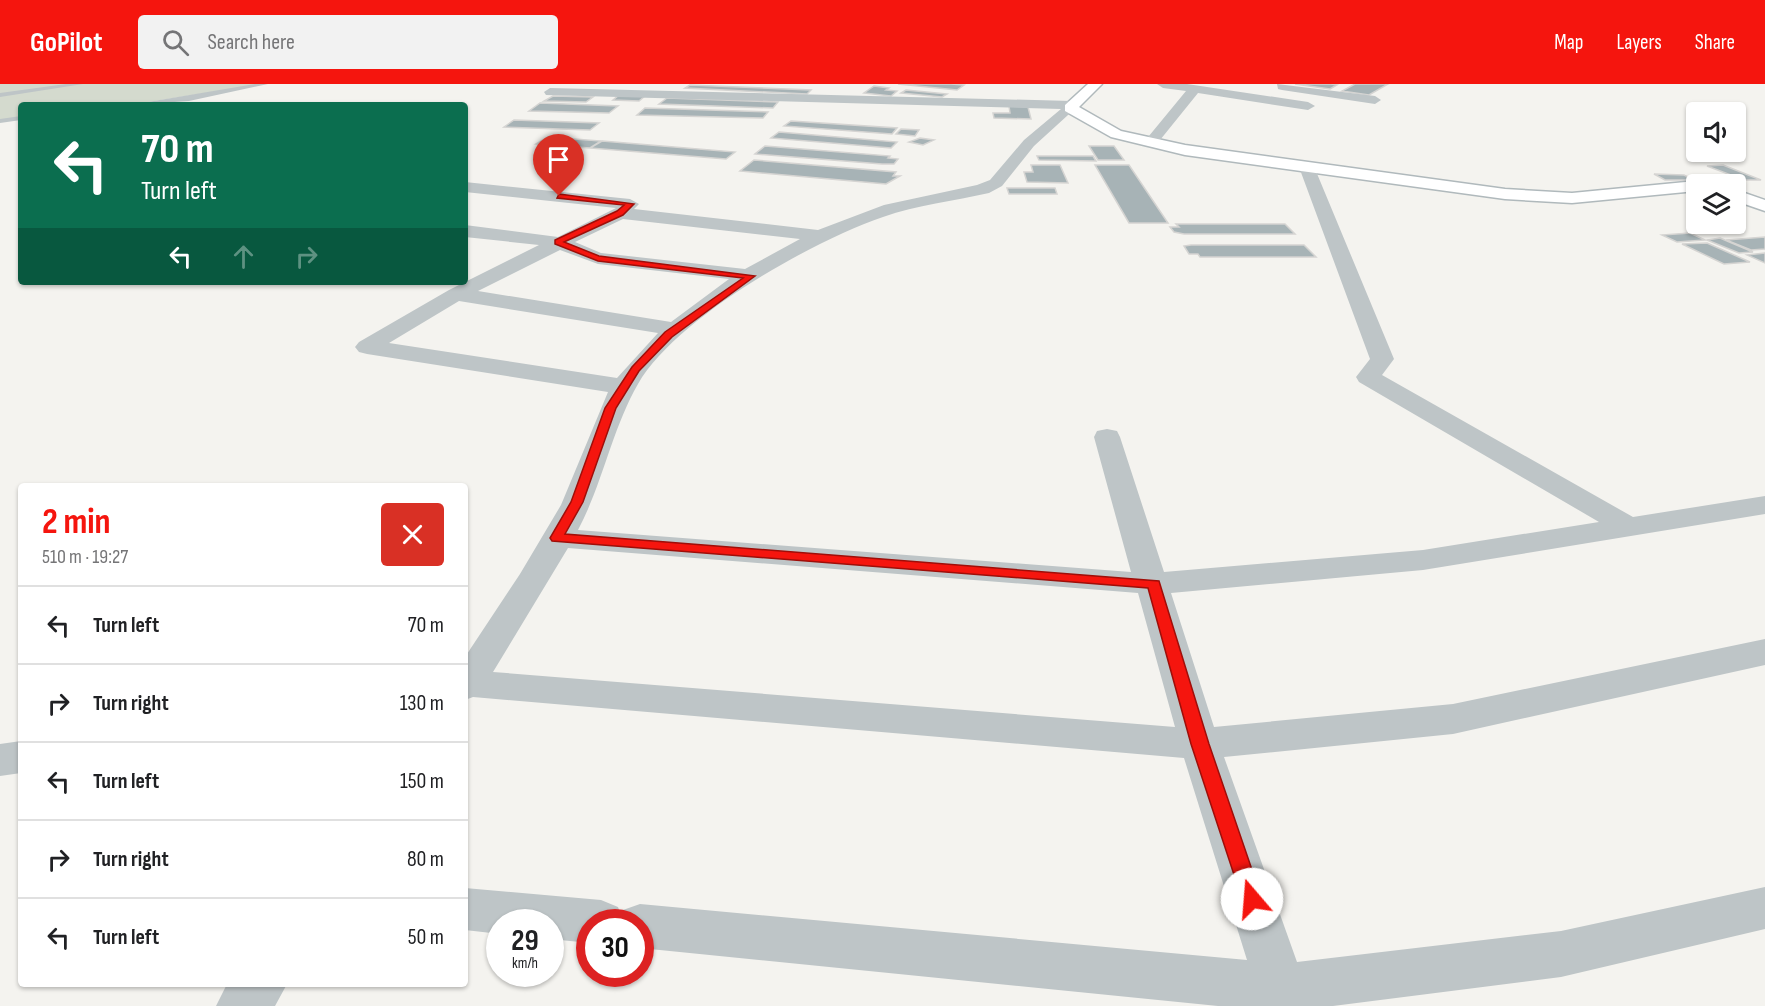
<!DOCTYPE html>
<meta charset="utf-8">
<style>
body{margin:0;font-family:"Sofia Sans Condensed",sans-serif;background:#f2f2f2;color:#202124;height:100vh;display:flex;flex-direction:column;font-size:22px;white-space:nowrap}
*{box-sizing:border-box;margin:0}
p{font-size:20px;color:#757577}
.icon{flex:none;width:33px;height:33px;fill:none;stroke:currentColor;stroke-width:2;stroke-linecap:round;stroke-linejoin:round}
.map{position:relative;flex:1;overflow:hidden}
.drawer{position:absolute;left:18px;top:399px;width:450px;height:504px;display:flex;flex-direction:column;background:#fff;border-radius:6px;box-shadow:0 2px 4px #0004}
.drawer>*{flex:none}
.guide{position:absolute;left:18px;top:18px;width:450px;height:183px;border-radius:6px;box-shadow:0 2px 4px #0004;background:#0b6e4f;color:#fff;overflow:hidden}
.fabs{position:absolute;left:1686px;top:18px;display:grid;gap:12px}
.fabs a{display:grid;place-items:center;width:60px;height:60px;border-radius:6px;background:#fff;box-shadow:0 2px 4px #0004;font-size:30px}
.speed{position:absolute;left:486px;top:825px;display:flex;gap:12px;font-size:30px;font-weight:700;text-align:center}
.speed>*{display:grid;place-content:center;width:78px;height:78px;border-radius:50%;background:#fff;box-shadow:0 2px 4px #0004;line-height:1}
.speed small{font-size:15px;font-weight:400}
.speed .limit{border:9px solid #d22;background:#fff;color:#111}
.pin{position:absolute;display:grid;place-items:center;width:51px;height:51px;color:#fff;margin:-62px -26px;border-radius:50% 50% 50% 0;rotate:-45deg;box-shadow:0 0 6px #0007}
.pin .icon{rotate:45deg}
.me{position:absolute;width:66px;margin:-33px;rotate:342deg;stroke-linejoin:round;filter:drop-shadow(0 0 4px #0008)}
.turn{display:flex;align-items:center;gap:21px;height:126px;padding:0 24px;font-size:27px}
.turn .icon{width:78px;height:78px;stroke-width:2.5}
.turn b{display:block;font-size:42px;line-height:51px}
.lanes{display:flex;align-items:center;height:57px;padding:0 24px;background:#0003;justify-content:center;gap:30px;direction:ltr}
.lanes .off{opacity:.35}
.round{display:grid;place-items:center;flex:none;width:63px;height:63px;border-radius:6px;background:#f2f2f2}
.head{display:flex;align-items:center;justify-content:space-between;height:102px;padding:0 24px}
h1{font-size:36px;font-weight:700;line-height:45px;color:#f5150e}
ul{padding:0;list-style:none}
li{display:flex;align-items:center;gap:18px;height:78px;padding:0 24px;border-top:2px solid #e0e0e0}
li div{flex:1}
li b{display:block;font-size:22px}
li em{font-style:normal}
header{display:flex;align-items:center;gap:36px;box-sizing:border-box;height:84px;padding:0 30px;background:#f5150e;color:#fff}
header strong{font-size:28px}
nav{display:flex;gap:33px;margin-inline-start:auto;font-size:21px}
.search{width:420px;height:54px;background:#f2f2f2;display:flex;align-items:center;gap:15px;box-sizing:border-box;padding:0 21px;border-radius:6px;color:#757577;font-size:22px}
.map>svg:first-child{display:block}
.green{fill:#d4dace}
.building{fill:#a7b3b6;stroke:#d5d4d2;stroke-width:1.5}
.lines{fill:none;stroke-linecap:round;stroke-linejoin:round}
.secondary-casing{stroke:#b0b9bc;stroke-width:3}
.lane{fill:#bec5c7;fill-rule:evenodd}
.street{fill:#bec5c7;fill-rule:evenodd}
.secondary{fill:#fff;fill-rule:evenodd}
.route{fill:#f5150e;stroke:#9f0e09;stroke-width:1.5}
</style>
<header>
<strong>GoPilot</strong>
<div class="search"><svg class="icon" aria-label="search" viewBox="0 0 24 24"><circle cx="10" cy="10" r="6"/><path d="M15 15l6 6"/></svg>Search here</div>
<nav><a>Map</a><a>Layers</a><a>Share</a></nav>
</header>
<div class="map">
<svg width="1765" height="922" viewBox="0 0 1765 922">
<rect width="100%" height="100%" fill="#f4f3ef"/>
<path class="green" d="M0,0H263L129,21H21V36L0,35Z"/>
<path class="building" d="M898,0H951L964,1L957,6Z
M1295,0H1331L1337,1L1330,5Z
M1355,0H1388L1369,11L1342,7Z
M690,1L811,6L807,10L685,4Z
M874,2L889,4L886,6L897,7L891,12L864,9Z
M906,6L947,10L942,13L901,9Z
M619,11L645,12L639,17L613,16Z
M553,12L593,13L586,18L544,17Z
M667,14L778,18L773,24L659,20Z
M540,19L618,22L609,29L529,27Z
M1009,22L1028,23L1031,35L994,34L993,29H1010Z
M645,24L768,28L763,34L637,31Z
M514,36L599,39L590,46L504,43Z
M791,37L897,44L892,50L784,42Z
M901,45L919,46L915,52L896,50Z
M779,48L897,58L891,64L771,54Z
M548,53L601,57L590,64L536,60Z
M920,54L934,56L923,61L909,58Z
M602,57L735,68L726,75L590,64Z
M765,62L890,72L888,74L898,75L894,80H882L755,70Z
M1089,62H1114L1124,76H1098Z
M1037,72H1093L1096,77L1039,76Z
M754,76L896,88L893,92H900L886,100L740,87Z
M1031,81H1060L1068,99L1027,98L1024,88H1033Z
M1095,81H1129L1168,139H1129Z
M1723,81L1761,96H1744L1707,82Z
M1654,90L1684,91L1694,96H1665Z
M1705,93H1733L1743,97H1714Z
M1007,104H1055L1057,110H1009Z
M1176,140H1285L1295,150H1184L1174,148L1170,143H1179Z
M1690,149L1705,156L1677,158L1662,151Z
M1765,153V165L1751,166L1726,156Z
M1720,154L1753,168L1739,169L1707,156Z
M1707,159L1750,178L1724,180L1682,160Z
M1191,161H1304L1316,173H1200L1198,170H1189L1184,162Z
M1765,169V179L1747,171Z"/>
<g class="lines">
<g class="secondary-casing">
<path id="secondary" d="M1088,0H1102L1079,23L1121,47L1185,61L1505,105L1572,109L1696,97L1704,100H1696V107L1572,119L1505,115L1185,71L1111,53L1065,27V21Z
M1736,106L1765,116V127L1736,117Z"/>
</g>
<path class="lane" d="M66,0H83L0,13V9Z
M255,0H268L189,17L130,21Z
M21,32V36L0,39V35Z"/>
<path class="street" d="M1157,0H1187L1308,18L1315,22L1308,26L1198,9L1156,61L1151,62L1144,58L1186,7L1163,4Z
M1277,0L1375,12L1381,16L1375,20L1282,6L1278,5Z
M550,4L1072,17L1079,21L1034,62L1002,102L989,109C954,117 917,121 883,133C812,157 676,234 638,300C612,345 603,399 578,446L1131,488L1094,353L1097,347L1107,345L1117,347L1120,353L1164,488L1423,466L1599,438L1359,298L1356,293L1370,275L1299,83L1307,78L1313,80L1394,275L1382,291L1633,433L1765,412V430L1423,486L1171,509L1214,643L1453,620L1765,555V581L1453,650L1224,673L1297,878L1561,847L1765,803V845L1561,893L1333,922H1218L640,864V838H590V859L550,855V838H500V850L465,846V804L601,816L618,823L621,831L623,826L640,820L1247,876L1184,674L473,613L465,616V573L520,490L561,421L608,308L367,270L359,268L355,263L359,258L449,206L539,161L465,153V141L558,153L616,124L465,108V98L630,115L639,120L634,125L818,146L884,121L977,101L990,96L1024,56L1061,25L546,11L544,8ZM623,135L800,155L745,185L601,169L575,158ZM560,166L598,180L729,195L671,238L478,207ZM459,217L658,249L617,294L389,259ZM568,464L1138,509L1175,643L493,588Z
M21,657V689L0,692V660Z
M227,900H287L275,922H216Z"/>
<use href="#secondary" class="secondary"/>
</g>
<path class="route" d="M559,110L634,120L623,131L564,158L599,172L755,192L672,253L639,287L616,324L583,418L565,450L1159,497L1209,660L1262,815L1259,822L1252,824L1245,822L1242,815L1191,660L1148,504L552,457L550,454L571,418L605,324L632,283L665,248L743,194L598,177L555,160V156L617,127L624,121L557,114Z"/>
</svg>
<div class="fabs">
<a><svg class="icon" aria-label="sound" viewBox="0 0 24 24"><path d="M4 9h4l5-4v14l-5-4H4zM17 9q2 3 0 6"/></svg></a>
<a><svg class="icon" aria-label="layers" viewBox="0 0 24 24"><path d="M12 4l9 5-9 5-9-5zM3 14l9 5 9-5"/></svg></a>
</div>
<div class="speed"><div>29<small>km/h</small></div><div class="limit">30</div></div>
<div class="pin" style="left:559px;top:112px;background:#d93025"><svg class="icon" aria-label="arrive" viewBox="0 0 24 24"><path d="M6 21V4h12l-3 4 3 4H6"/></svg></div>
<svg class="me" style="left:1252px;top:815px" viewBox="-20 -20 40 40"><circle r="19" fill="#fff"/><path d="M0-13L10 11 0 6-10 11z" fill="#f5150e"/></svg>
<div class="guide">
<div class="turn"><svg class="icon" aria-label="left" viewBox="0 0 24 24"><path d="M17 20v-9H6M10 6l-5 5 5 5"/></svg><div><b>70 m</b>Turn left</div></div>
<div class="lanes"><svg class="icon" aria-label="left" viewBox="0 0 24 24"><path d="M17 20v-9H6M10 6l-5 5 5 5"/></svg><svg class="icon off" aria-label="ahead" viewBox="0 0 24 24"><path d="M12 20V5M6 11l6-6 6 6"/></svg><svg class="icon off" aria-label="right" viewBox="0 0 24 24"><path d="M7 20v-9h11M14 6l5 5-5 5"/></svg></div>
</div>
<section class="drawer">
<div class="head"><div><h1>2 min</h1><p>510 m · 19:27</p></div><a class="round" style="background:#d93025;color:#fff"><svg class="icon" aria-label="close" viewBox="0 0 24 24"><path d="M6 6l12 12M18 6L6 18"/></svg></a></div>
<ul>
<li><svg class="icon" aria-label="left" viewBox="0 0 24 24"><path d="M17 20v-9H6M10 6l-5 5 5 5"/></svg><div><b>Turn left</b></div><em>70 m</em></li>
<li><svg class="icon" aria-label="right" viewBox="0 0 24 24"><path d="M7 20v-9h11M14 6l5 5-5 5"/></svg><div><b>Turn right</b></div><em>130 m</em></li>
<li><svg class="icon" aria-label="left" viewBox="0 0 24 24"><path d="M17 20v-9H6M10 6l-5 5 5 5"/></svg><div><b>Turn left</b></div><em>150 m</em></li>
<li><svg class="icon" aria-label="right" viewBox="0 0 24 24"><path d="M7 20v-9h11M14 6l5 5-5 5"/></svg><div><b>Turn right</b></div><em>80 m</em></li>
<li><svg class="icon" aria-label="left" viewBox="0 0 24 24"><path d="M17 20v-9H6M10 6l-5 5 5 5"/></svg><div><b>Turn left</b></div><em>50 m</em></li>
</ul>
</section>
</div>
